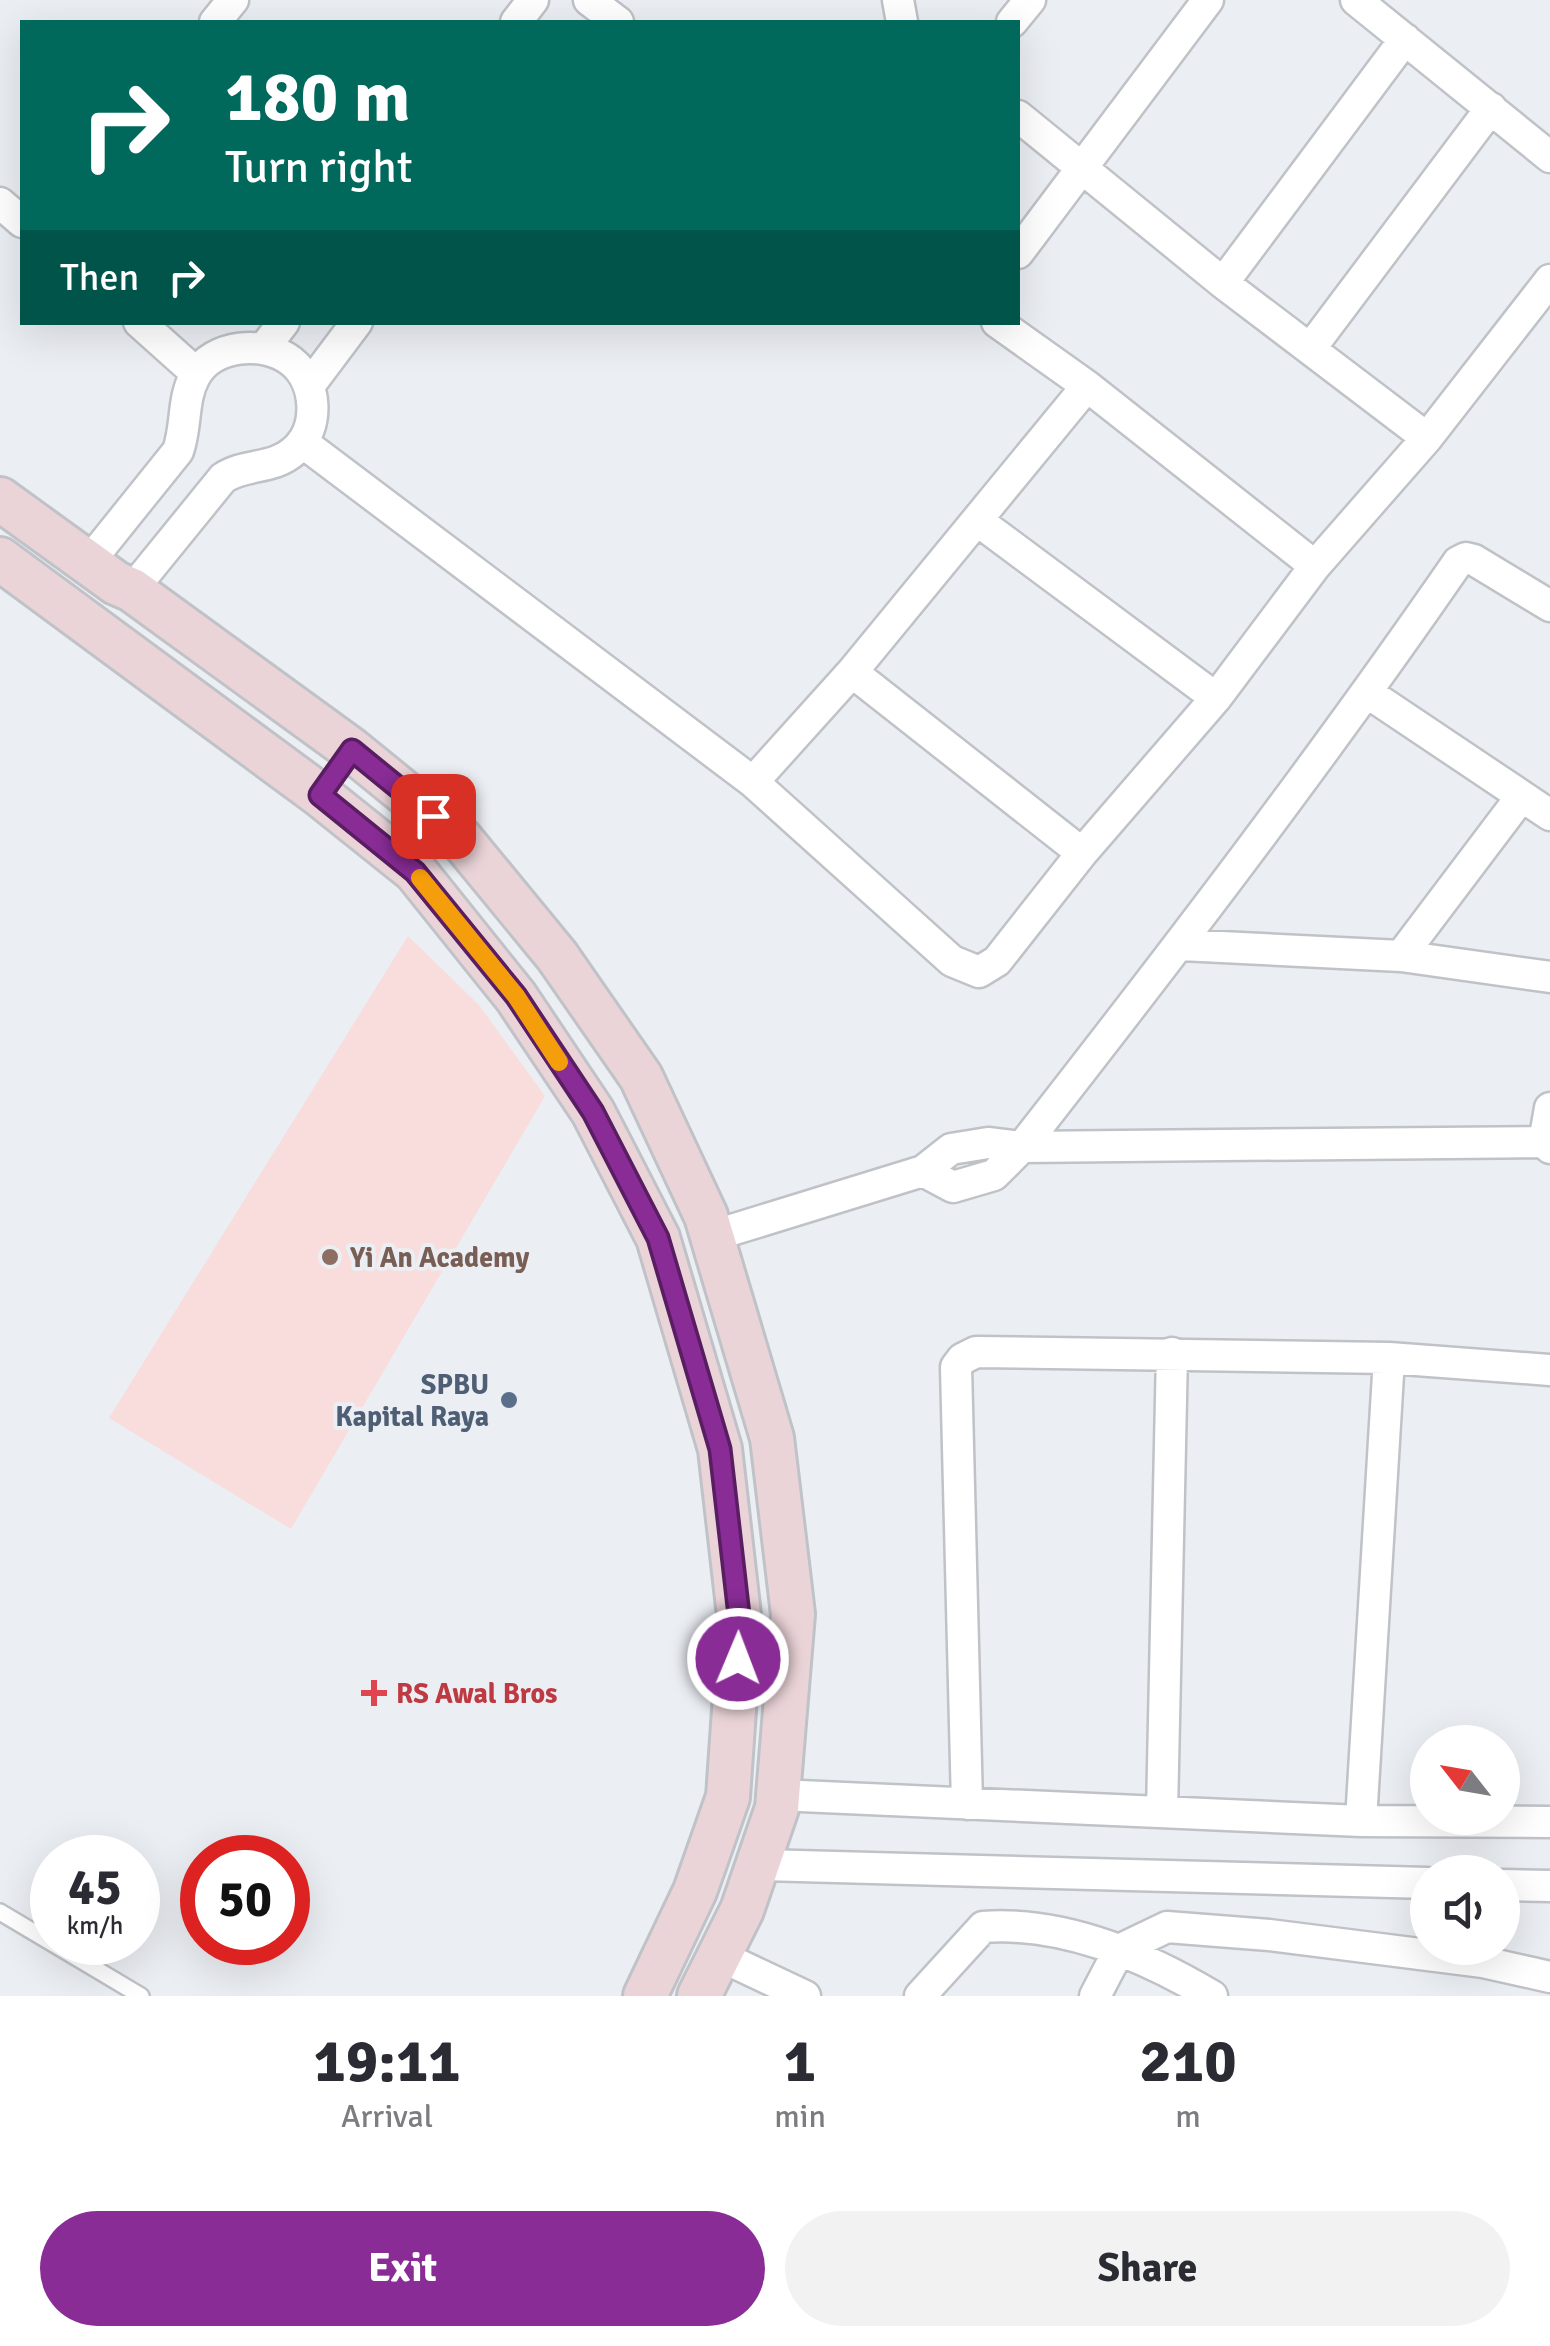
<!DOCTYPE html>
<style>
body{margin:0;font-family:Signika,sans-serif;background:#f2f2f3;color:#2b2b33;height:100vh;display:flex;flex-direction:column;font-size:38px;white-space:nowrap}
*{box-sizing:border-box;margin:0}
p{font-size:32px;color:#7c7c81}
.icon{flex:none;width:55px;height:55px;fill:none;stroke:currentColor;stroke-width:2;stroke-linecap:round;stroke-linejoin:round}
.map{position:relative;height:1996px;overflow:hidden}
.side{display:flex;flex-direction:column;background:#fff;flex:1}
.side>*{flex:none}
.guide{position:absolute;left:20px;top:20px;width:1000px;height:305px;border-radius:0px;box-shadow:0 10px 40px #0002;background:#00695c;color:#fff;overflow:hidden}
.needle{width:65px;rotate:301deg}
.controls{position:absolute;left:1410px;top:1725px;display:grid;gap:20px}
.controls a{display:grid;place-items:center;width:110px;height:110px;border-radius:50%;background:#fff;box-shadow:0 10px 40px #0002;font-size:50px}
.speed{position:absolute;left:30px;top:1835px;display:flex;gap:20px;font-size:50px;font-weight:700;text-align:center}
.speed>*{display:grid;place-content:center;width:130px;height:130px;border-radius:50%;background:#fff;box-shadow:0 10px 40px #0002;line-height:1}
.speed small{font-size:25px;font-weight:400}
.speed .limit{border:15px solid #d22;background:#fff;color:#111}
.pin{position:absolute;display:grid;place-items:center;width:85px;height:85px;color:#fff;margin:-42px;border-radius:20px;box-shadow:0 5px 15px #0006}
.me{position:absolute;width:110px;margin:-55px;rotate:1deg;stroke-linejoin:round;filter:drop-shadow(0 0 8px #0008)}
.turn{display:flex;align-items:center;gap:35px;height:210px;padding:0 40px;font-size:45px}
.turn .icon{width:130px;height:130px;stroke-width:2.5}
.turn b{display:block;font-size:70px;line-height:85px}
.then{display:flex;align-items:center;height:95px;padding:0 40px;background:#0003;gap:20px;font-size:38px}
.eta{display:flex;justify-content:space-evenly;align-items:center;height:170px;text-align:center}
.eta b{font-size:60px;font-weight:700;line-height:70px}
.primary-button{display:flex;gap:20px;margin-top:auto;padding:20px 40px}
.primary-button a{flex:1;height:115px;border-radius:60px;background:#892c96;color:#fff;font-size:40px;font-weight:700;line-height:115px;text-align:center}
.primary-button a+a{background:#f2f2f3;color:#2b2b33}
.map>svg:first-child{display:block}
.education{fill:#f8dddc}
.lines{fill:none;stroke-linecap:round;stroke-linejoin:round}
.lane-casing{stroke:#bfc2c7;stroke-width:20}
.street-casing{stroke:#bfc2c7;stroke-width:35}
.secondary-casing{stroke:#bfc2c7;stroke-width:48}
.lane{stroke:#fff;stroke-width:15}
.street{stroke:#fff;stroke-width:30}
.secondary{stroke:#ebd4d8;stroke-width:42}
.route-casing{stroke:#591d62;stroke-width:25}
.route{stroke:#892c96;stroke-width:18}
.slow{stroke:#f59e0b;stroke-width:18}
.education-dot{fill:#8d6e63;stroke:#ebeef3;stroke-width:4}
.service-dot{fill:#5c6f8a;stroke:#ebeef3;stroke-width:4}
.health-dot{fill:#e0444e;stroke:#ebeef3;stroke-width:4}
.labels{text-anchor:middle;stroke-width:8;stroke-linejoin:round;paint-order:stroke}
.education-label{font-size:28px;font-weight:bold;fill:#785e54;stroke:#ebeef3;text-anchor:start}
.service-label{font-size:28px;font-weight:bold;fill:#4e5e75;stroke:#ebeef3;text-anchor:end}
.health-label{font-size:28px;font-weight:bold;fill:#be3a42;stroke:#ebeef3;text-anchor:start}
</style>
<div class="map">
<svg width="1550" height="1996" viewBox="0 0 1550 1996">
<rect width="100%" height="100%" fill="#ebeef3"/>
<path class="education" d="M408,936L479,1005L545,1096L291,1529L109,1418Z"/>
<g class="lines">
<g class="lane-casing">
<path id="lane" d="M0,1912L141,1996"/>
</g>
<g class="street-casing">
<path id="street" d="M589,0L618,22
M898,0L902,22
M1356,0L1550,157
M215,22L233,0
M516,22L533,0
M1012,22L1030,0
M1018,116L1223,283L1427,438
M0,203L22,222
M1018,253L1208,0
M1223,283L1405,39
M139,322L196,373
M997,322L1087,386L1315,566
M264,348L284,322
M1310,349L1491,108
M309,386L357,322
M302,442L753,782L952,961L979,972L997,961L1082,853L1216,698L1315,566L1427,438L1550,280
M978,521L1216,698
M88,563L178,451C187,426 182,399 195,376C213,344 264,340 291,361C318,382 320,429 294,451C273,470 245,463 223,478L132,590
M852,672L1082,853
M1368,693L1550,815
M753,782L852,672L1087,386
M1181,945L1401,956L1550,977
M1401,956L1521,797
M1544,1142L1550,1108
M923,1171L953,1187L994,1175L1022,1147C1172,955 1320,762 1458,562L1466,558L1474,560L1550,606
M712,1236L923,1171L951,1149L988,1143L1022,1147L1544,1142L1550,1148
M778,1795L1361,1821L1550,1822
M967,1804L956,1367L962,1359L976,1352L1389,1358L1550,1370
M1162,1812L1172,1353
M1361,1821L1389,1358
M758,1865L1428,1883
M1502,1885L1550,1886
M720,1956L805,1996
M920,1996L983,1927C1063,1921 1145,1956 1212,1996
M1095,1996L1119,1950L1167,1927L1269,1935L1483,1962L1550,1977"/>
</g>
<g class="secondary-casing">
<path id="secondary" d="M0,499L116,583L132,590L352,750L460,838L557,956L641,1077L706,1216L772,1438L793,1614L777,1808L742,1910L699,1996
M0,559L320,795L415,871L516,997L593,1112L658,1238L720,1449L740,1624L728,1797L695,1891L645,1996"/>
</g>
<use href="#lane" class="lane"/>
<use href="#street" class="street"/>
<use href="#secondary" class="secondary"/>
</g>
<g class="lines">
<g class="route-casing">
<path id="route" d="M433,816L352,750L320,795L415,872L516,996L593,1112L658,1238L720,1449L740,1624L738,1659"/>
</g>
<use href="#route" class="route"/>
<path class="slow" d="M420,878L516,996L559,1062"/>
</g>
<circle class="education-dot" cx="330" cy="1257" r="10"/>
<circle class="service-dot" cx="509" cy="1400" r="10"/>
<path class="health-dot" d="M369 1678h10v10h10v10h-10v10h-10v-10h-10v-10h10z"/>
<g class="labels">
<g class="education-label">
<text x="350" y="1267">Yi An Academy</text>
</g>
<g class="service-label">
<text x="489" y="1394">SPBU<tspan x="489" dy="32">Kapital Raya</tspan></text>
</g>
<g class="health-label">
<text x="396" y="1703">RS Awal Bros</text>
</g>
</g>
</svg>
<div class="controls">
<a><svg class="needle" viewBox="-14 -14 28 28"><path d="M0-13l5 13h-10z" fill="#e53935"/><path d="M0 13l5-13h-10z" fill="#7c7c81"/></svg></a>
<a><svg class="icon" aria-label="sound" viewBox="0 0 24 24"><path d="M4 9h4l5-4v14l-5-4H4zM17 9q2 3 0 6"/></svg></a>
</div>
<div class="speed"><div>45<small>km/h</small></div><div class="limit">50</div></div>
<div class="pin" style="left:433px;top:816px;background:#d93025"><svg class="icon" aria-label="arrive" viewBox="0 0 24 24"><path d="M6 21V4h12l-3 4 3 4H6"/></svg></div>
<svg class="me" style="left:738px;top:1659px" viewBox="-20 -20 40 40"><circle r="17" fill="#892c96" stroke="#fff" stroke-width="3"/><path d="M0-11L8 9 0 5-8 9z" fill="#fff"/></svg>
<div class="guide">
<div class="turn"><svg class="icon" aria-label="right" viewBox="0 0 24 24"><path d="M7 20v-9h11M14 6l5 5-5 5"/></svg><div><b>180 m</b>Turn right</div></div>
<div class="then">Then<svg class="icon" aria-label="right" viewBox="0 0 24 24"><path d="M7 20v-9h11M14 6l5 5-5 5"/></svg></div>
</div>
</div>
<section class="side">
<div class="eta">
<div><b>19:11</b><p>Arrival</p></div>
<div><b>1</b><p>min</p></div>
<div><b>210</b><p>m</p></div>
</div>
<div class="primary-button"><a>Exit</a><a>Share</a></div>
</section>
